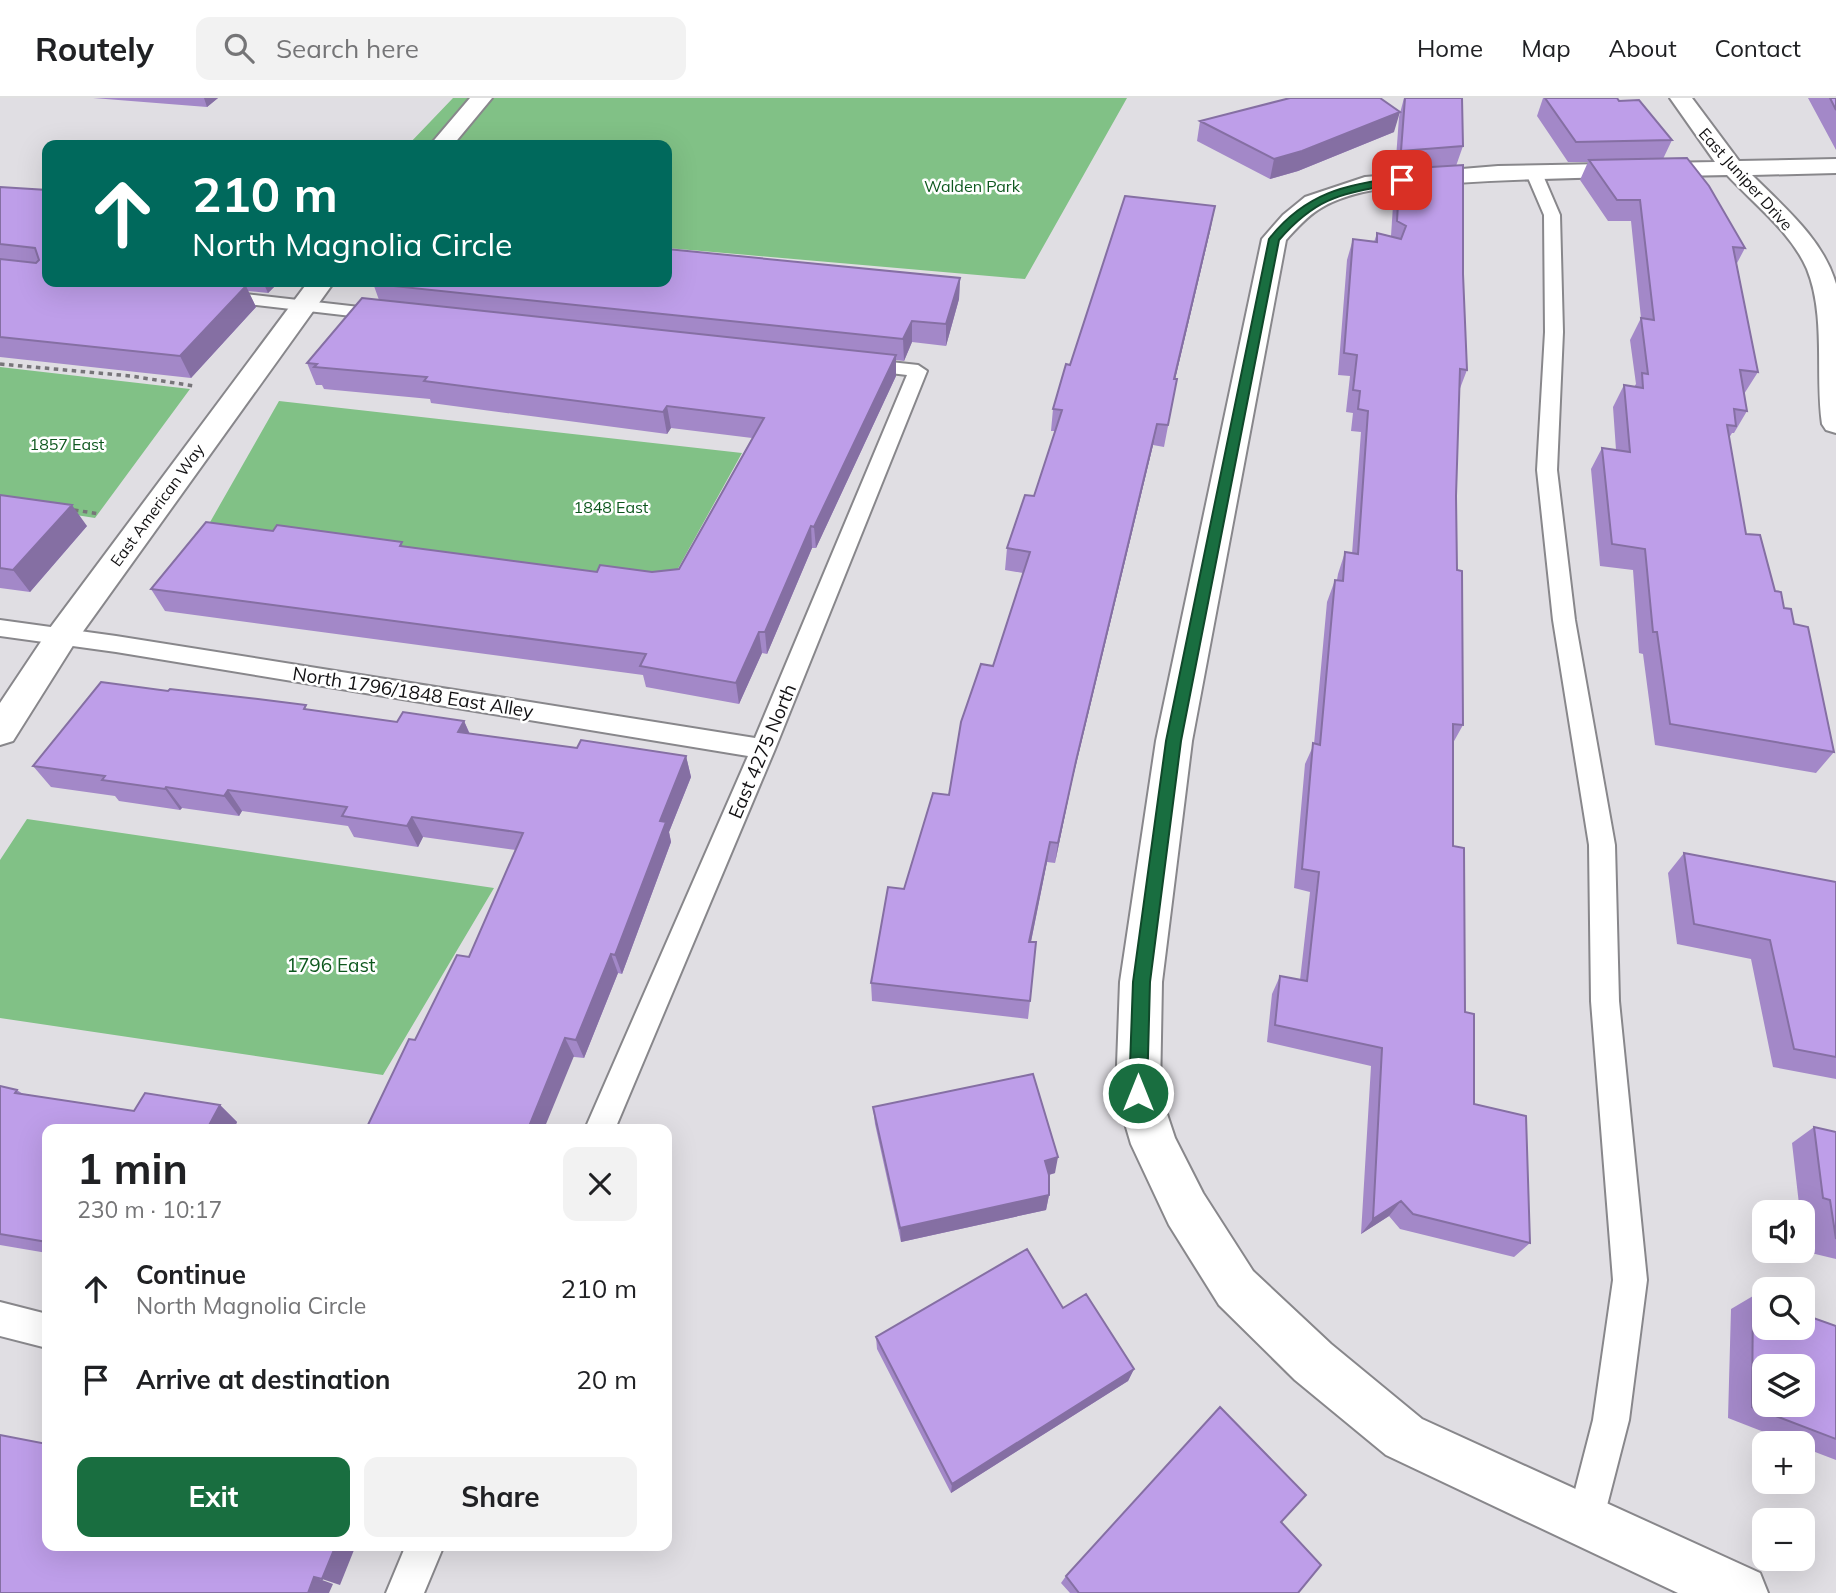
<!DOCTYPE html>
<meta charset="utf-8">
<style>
body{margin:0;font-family:Mulish,sans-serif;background:#f2f2f2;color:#202124;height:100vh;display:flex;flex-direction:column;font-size:26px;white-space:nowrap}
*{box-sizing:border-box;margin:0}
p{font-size:23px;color:#757577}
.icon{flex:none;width:38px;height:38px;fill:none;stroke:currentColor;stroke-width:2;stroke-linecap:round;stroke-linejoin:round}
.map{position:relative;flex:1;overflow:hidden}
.details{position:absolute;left:42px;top:1026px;width:630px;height:427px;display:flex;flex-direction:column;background:#fff;border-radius:14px;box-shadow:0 7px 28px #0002}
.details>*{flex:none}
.hud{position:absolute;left:42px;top:42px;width:630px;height:147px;border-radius:14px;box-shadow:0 7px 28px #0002;background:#00695c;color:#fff;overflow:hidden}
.tools{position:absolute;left:1752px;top:1102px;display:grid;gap:14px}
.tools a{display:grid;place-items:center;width:63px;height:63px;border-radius:14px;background:#fff;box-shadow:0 7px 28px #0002;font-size:35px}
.pin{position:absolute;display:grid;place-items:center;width:60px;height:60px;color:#fff;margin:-30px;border-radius:14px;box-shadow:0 4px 10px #0006}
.me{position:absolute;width:77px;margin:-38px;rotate:0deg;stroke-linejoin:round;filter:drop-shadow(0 0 5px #0008)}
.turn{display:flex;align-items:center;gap:24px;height:147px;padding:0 35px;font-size:32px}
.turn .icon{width:91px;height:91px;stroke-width:2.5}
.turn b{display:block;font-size:49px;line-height:60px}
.round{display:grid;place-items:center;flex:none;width:74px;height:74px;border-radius:14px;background:#f2f2f2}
.summary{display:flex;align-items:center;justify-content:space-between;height:119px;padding:0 35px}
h1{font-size:42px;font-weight:700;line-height:52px}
.action{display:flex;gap:14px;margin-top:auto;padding:14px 35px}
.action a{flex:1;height:80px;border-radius:14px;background:#196e40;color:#fff;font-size:28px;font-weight:700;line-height:80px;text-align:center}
.action a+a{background:#f2f2f2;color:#202124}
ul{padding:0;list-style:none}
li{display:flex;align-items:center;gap:21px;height:91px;padding:0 35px}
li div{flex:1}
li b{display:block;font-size:26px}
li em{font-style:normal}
header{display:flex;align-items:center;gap:42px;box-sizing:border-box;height:98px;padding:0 35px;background:#fff;border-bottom:2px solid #e0e0e0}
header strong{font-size:33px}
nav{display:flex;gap:38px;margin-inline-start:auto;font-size:24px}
.search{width:490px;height:63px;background:#f2f2f2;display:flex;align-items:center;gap:18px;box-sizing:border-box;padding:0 24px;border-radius:14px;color:#757577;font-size:26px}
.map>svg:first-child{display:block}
.green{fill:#81c186}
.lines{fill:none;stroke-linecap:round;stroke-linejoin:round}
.lane-casing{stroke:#88878b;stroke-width:4}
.street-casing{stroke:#88878b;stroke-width:4}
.path{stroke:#777579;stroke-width:3.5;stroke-dasharray:4.5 4.5;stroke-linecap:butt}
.lane{fill:#fff;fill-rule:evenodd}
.street{fill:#fff;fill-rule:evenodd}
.wall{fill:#a388c8}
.shaded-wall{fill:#856fa3}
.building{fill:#be9ee9;stroke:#856fa3;stroke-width:2;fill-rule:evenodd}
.route{fill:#196e40;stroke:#10482a;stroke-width:2}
.labels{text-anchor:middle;stroke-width:5;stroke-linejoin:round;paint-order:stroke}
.far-street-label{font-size:16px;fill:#121113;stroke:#fff}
.far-park-label{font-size:16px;fill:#0e581e;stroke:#fff}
.street-label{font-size:19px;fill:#121113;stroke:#fff}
.park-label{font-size:19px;fill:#0e581e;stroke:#fff}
</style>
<header>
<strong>Routely</strong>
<div class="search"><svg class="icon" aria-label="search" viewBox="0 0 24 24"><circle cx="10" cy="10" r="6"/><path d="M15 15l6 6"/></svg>Search here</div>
<nav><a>Home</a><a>Map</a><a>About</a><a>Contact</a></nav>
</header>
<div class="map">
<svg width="1836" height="1495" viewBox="0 0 1836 1495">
<rect width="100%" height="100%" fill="#e0dee3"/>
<path class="green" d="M453,0H1127L1025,181L667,150V47H408Z
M0,269L190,291L95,420L0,405Z
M279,303L742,355L670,485L209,426Z
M27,721L494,790L383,977L0,920V762Z"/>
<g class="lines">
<g class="lane-casing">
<path id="lane" d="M1534,70L1542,75L1560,117L1563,234L1557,372L1575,522L1615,747L1619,903L1647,1182L1629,1322L1603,1423L1598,1436L1585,1441L1572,1436L1567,1423L1593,1322L1613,1182L1591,903L1589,747L1553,522L1537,372L1545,234L1544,117L1526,75Z
M219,193L386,212L395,217L386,222L213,202L210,198Z
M863,261L918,267L927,273L775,651L615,1031H585L748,658L116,554L0,538V522L116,538L755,640L907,277L856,271L854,267L856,263Z
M0,1204L47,1216V1250L0,1238Z
M406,1447H444L424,1495H386Z"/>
</g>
<g class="street-casing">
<path id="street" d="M470,0H492L453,47H430Z
M1670,0H1692L1739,63L1836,61V75L1752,77C1784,109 1823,141 1836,186V335L1826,332L1822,326C1815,276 1826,218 1807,171C1791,134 1754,106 1727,77C1637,79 1546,79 1456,85C1414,87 1357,88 1321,110C1307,118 1296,131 1286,142L1192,643L1162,884L1160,995L1175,1040L1203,1095L1253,1173L1331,1246L1422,1321L1760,1475L1768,1495H1678L1386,1357L1295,1282L1219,1207L1169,1127L1131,1046L1116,995L1120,884L1156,643L1262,141L1283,117L1305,99L1365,79L1498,68L1715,64Z
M308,184H334L74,546L13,643L0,647V605L50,530Z"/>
</g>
<path class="path" d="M0,266L131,278L194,288
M74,412L100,416"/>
<use href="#lane" class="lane"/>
<use href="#street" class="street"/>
</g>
<path class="wall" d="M93,0H218L207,9Z
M1404,0L1463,48L1456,68L1463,176L1467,272L1459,293L1456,398L1457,472L1463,627L1453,645V748L1465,914L1474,1006L1530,1145L1514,1159L1400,1131L1389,1118L1361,1136L1371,968L1267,944L1272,896L1280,878L1300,882L1310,794L1294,790L1305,666L1314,646L1327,504L1335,482H1337L1338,476L1345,454L1352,456L1361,334L1351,333L1353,315L1346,314L1350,278L1338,277L1347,162L1353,141L1374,144L1377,135L1391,138L1394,92L1399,74H1395L1399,19Z
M1543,0H1617L1672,42L1663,61L1745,150L1736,167L1758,274L1744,296L1747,313L1734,335H1732L1729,340L1746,436L1775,493L1794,526L1834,654L1816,675L1655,647L1643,556L1639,555L1633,472L1600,468L1591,371L1602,350L1616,352L1613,309L1624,287L1634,289L1636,286L1630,242L1641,220L1631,123H1608L1580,82L1588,64H1568L1537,18Z
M1808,0H1836V52Z
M1200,23L1394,34L1298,73L1270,81L1197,43Z
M0,89L47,92V184H279L268,195L248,193L256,209L191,280L0,259Z
M1211,129L1175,281H1177L1164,349L1153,347L1072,683L1055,765L1047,764L1031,844L1030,903L1028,921L872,903L871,885L904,791L949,697L993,568L1023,475L1005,472L1007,450L1034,398L1055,333H1051L1053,311L1070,267Z
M960,180L959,201L946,248L912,244L904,263L896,262V278L816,450H812L767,556L762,555L739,606L646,589L643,577L165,513L151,491L273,433L404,449L597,474H652L679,471L752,340L671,330L667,336L431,305L430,301L324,291L322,287H316L307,265L379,202L374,188L336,184H667Z
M0,397L87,428L30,494L0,490Z
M309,612L397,624L464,623L470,636L577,650L686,658L691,679L669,734L671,744L622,876L618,875L584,960L415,942L469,859L516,752L423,739L418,749L354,739L348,728L242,713L239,718L182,710L180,712L119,703L115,698L51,689L33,668Z
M1684,755L1836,784V981L1773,969L1751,861L1677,846L1668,775Z
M0,988L17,992L23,996L134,1013L220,1007L237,1024L234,1031H47V1155L0,1147Z
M873,1009L1055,1075L1049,1077V1097L1046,1112L901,1144L875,1026Z
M1814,1029L1836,1034V1161L1811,1155L1807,1117L1802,1116V1115H1800L1792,1045Z
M1753,1198L1836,1228V1362L1802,1349V1346H1795L1728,1320L1731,1211Z
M876,1239L1134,1271L1128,1283L951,1395L877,1251Z
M1281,1424L1298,1495H1070L1061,1485L1066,1478Z"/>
<path class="shaded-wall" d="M204,0H218L207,9Z
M1400,14L1394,34L1298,73L1270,81L1274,61Z
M1215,108L1211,129L1170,303L1174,281Z
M960,180L959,201L946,248V226Z
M263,184H279L268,195Z
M246,188L256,209L191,280L180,258Z
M912,223V244L904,263L903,241Z
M896,257V278L816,450L814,429Z
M667,308L671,330L667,336L663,314Z
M1157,326L1153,347L1072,683L1055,765L1058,745L1076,663Z
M72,407L87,428L30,494L13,472Z
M811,428L812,450L767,556L765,534Z
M759,534L762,555L739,606L736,585Z
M464,623L473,644L458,634Z
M686,658L691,679L669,734L671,744L622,876L615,857L660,723Z
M166,689L182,710L180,712L165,691Z
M228,692L242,713L239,718L224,698Z
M412,719L423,739L418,749L407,728Z
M1050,744L1047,764L1027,863L1029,844Z
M611,856L618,875L584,960L576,942Z
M565,940L574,958L544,1031H528Z
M220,1007L237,1024L234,1031H207Z
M1058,1059L1055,1075L1041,1079L1045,1063Z
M1049,1097L1046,1112L901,1144L900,1130Z
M1401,1103L1389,1118L1361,1136L1373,1121Z
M1134,1271L1128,1283L951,1395L952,1386Z
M336,1447H356L340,1487L322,1481Z
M314,1479L333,1486L329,1495H308Z"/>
<path class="building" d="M1290,0H1380L1400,14L1302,53L1274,61L1200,23Z
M1405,0H1462L1463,48L1401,53Z
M1545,0H1617L1619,3L1639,2L1672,42L1576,44Z
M1830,0H1836V12Z
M1687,60L1709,88L1745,150L1733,149L1758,274L1740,272L1747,313L1734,311L1736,328L1727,327L1746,436L1760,437L1775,493L1781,494L1784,510L1791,511L1794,526L1808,529L1834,654L1670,626L1657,534H1653L1645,451L1612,446L1602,350L1630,354L1624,287L1643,290L1642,275L1648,276L1641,220L1654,222L1640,102H1617L1589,62Z
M1463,67V176L1467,272L1460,271L1456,398L1457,472L1462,473L1463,627L1453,626V748L1464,750L1465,914L1474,916V1006L1526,1018L1530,1145L1413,1116L1401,1103L1373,1121L1382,950L1275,927L1280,878L1307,883L1319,774L1302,771L1313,645L1320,647L1335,482L1343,483L1345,454L1358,456L1368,313L1358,311L1360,293L1353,292L1357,257L1344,255L1353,141L1377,144V135L1401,141L1406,128L1397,123L1400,71Z
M0,89L47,92V184H206L246,188L180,258L0,239V161L36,165L39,162L35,150L0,146Z
M1125,98L1215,108L1174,281H1177L1168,327L1157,326L1076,663L1058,745L1050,744L1029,844H1036L1030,903L871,885L888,789L904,791L933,695L949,697L961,624L981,566L993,568L1030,454L1007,450L1025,397L1034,398L1062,312L1053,311L1066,266L1070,267Z
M667,151L960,180L946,226L912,223L903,241L374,186L375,184H667Z
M362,200L896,257L814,429L811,428L765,534H759L736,585L640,568L646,556L151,491L206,424L273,433L277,427L402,444L400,448L597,474L600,467L652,474L679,471L764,320L667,308L663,314L424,283L427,279L314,269L317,266L307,265Z
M0,397L72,407L13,472L0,470Z
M101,584L168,593L170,591L249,600L306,607L304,611L397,624L403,614L464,623L458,634L577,650L581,642L686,658L660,723L666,724L615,857L611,856L576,942L565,940L528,1031H366L409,941L415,942L457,857L469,859L523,735L412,719L407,728L342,718L347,709L228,692L224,698L166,689L165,691L102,682L105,678L33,668Z
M1684,755L1836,784V959L1794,951L1770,842L1694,826Z
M1033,976L1058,1059L1045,1063L1049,1077V1097L900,1130L873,1009Z
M0,988L17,992L15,995L134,1013L145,995L220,1007L207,1031H47V1144L0,1136Z
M1814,1029L1836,1034V1141L1830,1102L1823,1100Z
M1027,1151L1063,1210L1086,1196L1134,1271L952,1386L876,1239Z
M1753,1198L1764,1202V1230H1802V1216L1836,1228V1341L1752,1309ZM1764,1269H1802V1307H1764Z
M1220,1309L1306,1397L1281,1424L1321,1467L1298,1495H1079L1066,1478Z
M0,1337L47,1346V1447H336L322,1481L314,1479L308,1495H0Z"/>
<path class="route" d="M1402,79L1405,80V84C1347,96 1321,94 1279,142L1181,643L1150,884L1147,995L1144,1000L1138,1003L1131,1000L1129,995L1133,884L1166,643L1269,141C1305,95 1346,86 1402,79Z"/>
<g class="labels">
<g class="far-street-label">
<text transform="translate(1746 81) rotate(48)" y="6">East Juniper Drive</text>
<text transform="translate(157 407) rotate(-54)" y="6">East American Way</text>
</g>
<g class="far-park-label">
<text x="972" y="94">Walden Park</text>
<text x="67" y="352">1857 East</text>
<text x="611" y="415">1848 East</text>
</g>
<g class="street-label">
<text transform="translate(413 594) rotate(9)" y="7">North 1796/1848 East Alley</text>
<text transform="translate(762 653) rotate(-67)" y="7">East 4275 North</text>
</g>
<g class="park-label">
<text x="331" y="874">1796 East</text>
</g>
</g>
</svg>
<div class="tools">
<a><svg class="icon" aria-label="sound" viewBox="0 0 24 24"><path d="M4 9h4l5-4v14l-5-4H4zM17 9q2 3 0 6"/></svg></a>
<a><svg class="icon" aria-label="search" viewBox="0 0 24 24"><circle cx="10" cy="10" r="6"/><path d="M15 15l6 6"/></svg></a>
<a><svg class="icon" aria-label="layers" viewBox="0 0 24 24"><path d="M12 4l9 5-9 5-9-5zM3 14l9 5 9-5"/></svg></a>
<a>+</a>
<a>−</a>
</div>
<div class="pin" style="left:1402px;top:82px;background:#d93025"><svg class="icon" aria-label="arrive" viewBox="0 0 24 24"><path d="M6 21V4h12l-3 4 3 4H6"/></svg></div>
<svg class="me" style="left:1138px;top:995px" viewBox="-20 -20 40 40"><circle r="17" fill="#196e40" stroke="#fff" stroke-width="3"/><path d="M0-11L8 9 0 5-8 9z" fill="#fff"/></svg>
<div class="hud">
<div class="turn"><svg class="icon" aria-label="ahead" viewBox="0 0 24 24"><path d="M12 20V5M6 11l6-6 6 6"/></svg><div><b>210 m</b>North Magnolia Circle</div></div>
</div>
<section class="details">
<div class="summary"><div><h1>1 min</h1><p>230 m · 10:17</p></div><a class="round"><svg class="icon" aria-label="close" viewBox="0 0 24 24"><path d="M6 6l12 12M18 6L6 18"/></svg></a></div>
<ul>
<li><svg class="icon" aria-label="ahead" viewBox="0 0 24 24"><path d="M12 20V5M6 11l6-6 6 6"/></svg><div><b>Continue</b><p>North Magnolia Circle</p></div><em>210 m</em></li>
<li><svg class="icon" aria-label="arrive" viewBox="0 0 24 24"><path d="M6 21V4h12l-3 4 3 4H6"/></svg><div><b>Arrive at destination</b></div><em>20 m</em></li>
</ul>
<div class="action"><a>Exit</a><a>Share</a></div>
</section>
</div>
